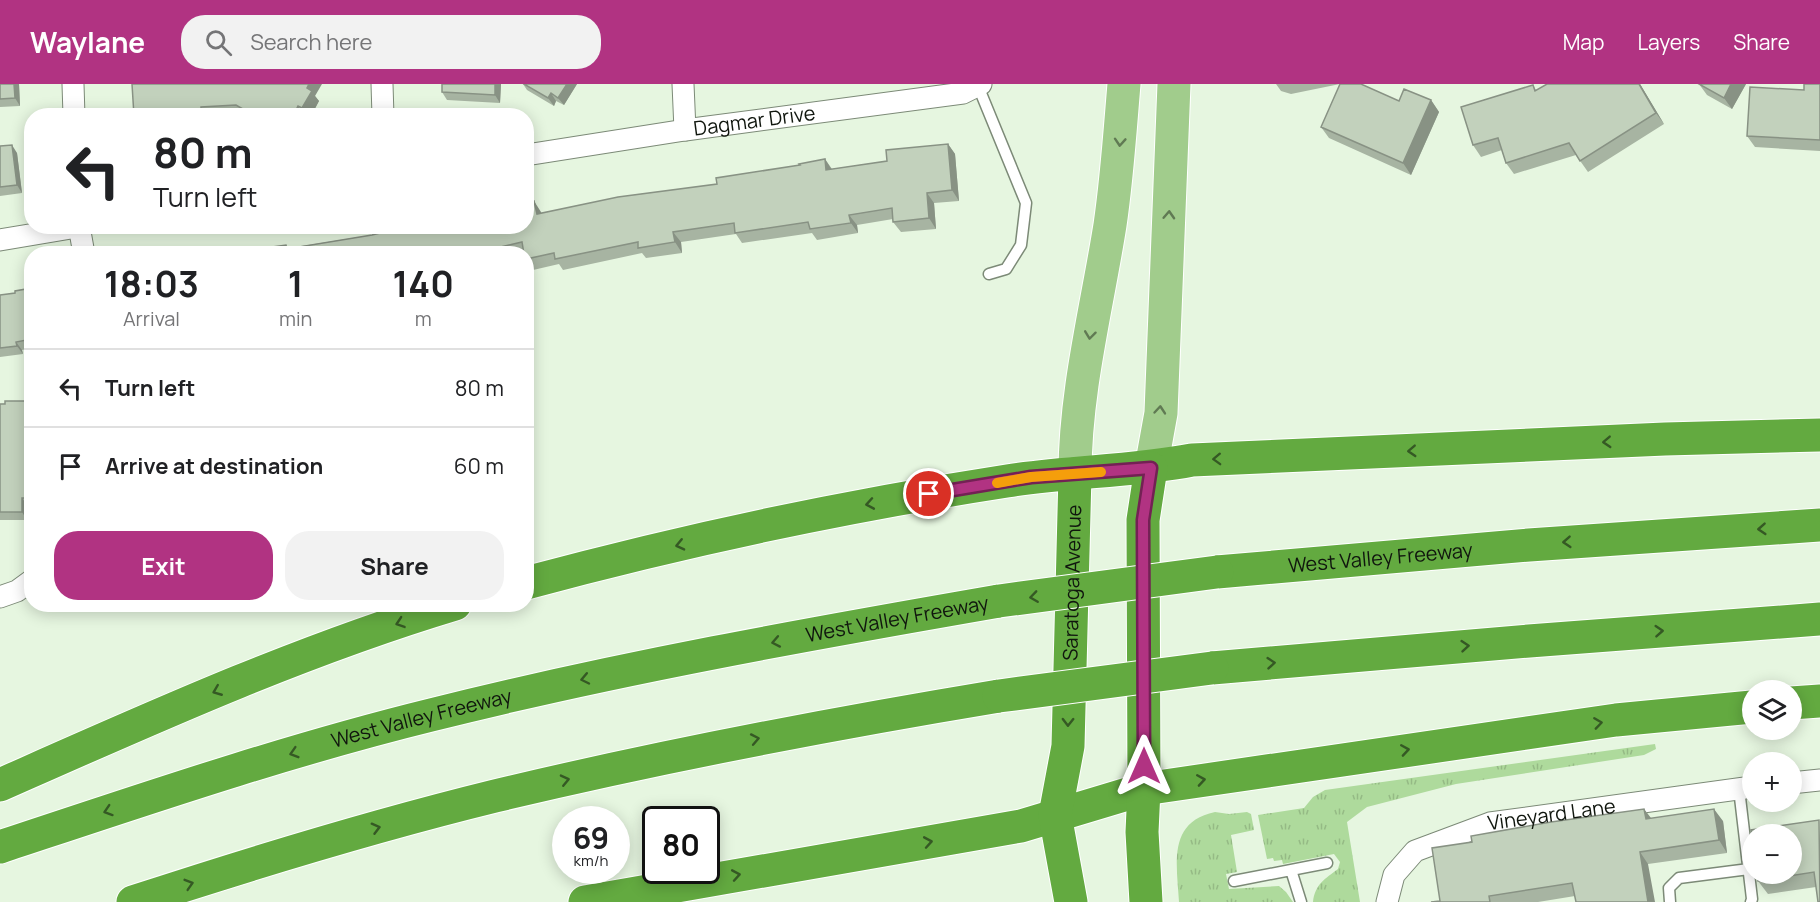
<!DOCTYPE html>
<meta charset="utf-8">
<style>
body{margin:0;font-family:Manrope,sans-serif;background:#f2f2f2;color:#202124;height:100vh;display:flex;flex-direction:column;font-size:22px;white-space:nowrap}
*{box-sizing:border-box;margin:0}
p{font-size:20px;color:#757577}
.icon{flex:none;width:33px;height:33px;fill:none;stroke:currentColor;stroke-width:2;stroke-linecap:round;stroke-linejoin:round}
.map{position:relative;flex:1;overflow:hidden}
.details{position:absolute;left:24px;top:162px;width:510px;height:366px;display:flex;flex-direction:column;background:#fff;border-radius:24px;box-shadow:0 3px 15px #0003}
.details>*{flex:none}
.banner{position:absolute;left:24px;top:24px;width:510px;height:126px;border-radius:24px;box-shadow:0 3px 15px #0003;background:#fff;color:#202124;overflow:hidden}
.tools{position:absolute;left:1742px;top:596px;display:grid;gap:12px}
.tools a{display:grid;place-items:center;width:60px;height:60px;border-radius:50%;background:#fff;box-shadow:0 3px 15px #0003;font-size:30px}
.speed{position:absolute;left:552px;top:722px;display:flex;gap:12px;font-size:30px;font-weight:700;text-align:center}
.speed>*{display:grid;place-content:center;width:78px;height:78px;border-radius:50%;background:#fff;box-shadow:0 3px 15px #0003;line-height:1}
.speed small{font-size:15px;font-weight:400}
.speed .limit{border:3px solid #111;border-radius:9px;background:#fff;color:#111}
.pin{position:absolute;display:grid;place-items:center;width:51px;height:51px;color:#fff;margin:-26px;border:3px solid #fff;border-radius:50%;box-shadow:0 2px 6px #0007}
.me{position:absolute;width:66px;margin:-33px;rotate:0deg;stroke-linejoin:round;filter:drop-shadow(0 0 4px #0008)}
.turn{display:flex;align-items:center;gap:21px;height:126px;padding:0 30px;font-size:27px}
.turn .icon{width:78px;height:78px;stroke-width:2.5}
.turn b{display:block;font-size:42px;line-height:51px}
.eta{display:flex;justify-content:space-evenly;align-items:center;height:102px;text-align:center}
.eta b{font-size:36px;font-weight:700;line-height:42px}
.action{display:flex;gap:12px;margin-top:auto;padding:12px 30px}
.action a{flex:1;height:69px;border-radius:24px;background:#b13382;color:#fff;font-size:24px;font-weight:700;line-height:69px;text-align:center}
.action a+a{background:#f2f2f2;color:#202124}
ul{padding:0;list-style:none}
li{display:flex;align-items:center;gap:18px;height:78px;padding:0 30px;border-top:2px solid #e0e0e0}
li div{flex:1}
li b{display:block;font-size:22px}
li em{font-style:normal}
header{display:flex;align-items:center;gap:36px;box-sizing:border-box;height:84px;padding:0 30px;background:#b13382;color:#fff}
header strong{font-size:28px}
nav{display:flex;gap:33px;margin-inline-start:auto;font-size:21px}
.search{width:420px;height:54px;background:#f2f2f2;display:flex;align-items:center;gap:15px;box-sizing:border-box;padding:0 21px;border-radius:24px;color:#757577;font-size:22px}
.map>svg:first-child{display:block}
.grass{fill:url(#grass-tufts)}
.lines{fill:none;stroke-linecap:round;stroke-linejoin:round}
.lane-casing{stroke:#7c8a77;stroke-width:13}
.street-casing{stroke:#7c8a77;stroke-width:23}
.primary-casing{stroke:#fff;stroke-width:35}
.highway-casing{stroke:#fff;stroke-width:35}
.lane{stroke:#fff;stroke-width:10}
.street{stroke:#fff;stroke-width:21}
.primary{stroke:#a1cc8c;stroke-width:33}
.highway{stroke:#63aa40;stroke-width:33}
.highway-bridge-casing{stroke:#fff;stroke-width:35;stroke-linecap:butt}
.highway-bridge{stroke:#63aa40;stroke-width:33}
.wall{fill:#a7b4a2}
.shaded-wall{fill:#889284}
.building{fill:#c2d1bc;stroke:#889284;stroke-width:1.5}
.oneway{stroke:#607a53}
.oneway2{stroke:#355924}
.route-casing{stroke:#732154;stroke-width:15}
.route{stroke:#b13382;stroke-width:10}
.slow{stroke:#f59e0b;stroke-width:10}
.labels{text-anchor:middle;stroke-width:4.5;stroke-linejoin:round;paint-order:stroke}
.street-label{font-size:20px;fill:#10160e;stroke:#fff}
</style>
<header>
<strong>Waylane</strong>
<div class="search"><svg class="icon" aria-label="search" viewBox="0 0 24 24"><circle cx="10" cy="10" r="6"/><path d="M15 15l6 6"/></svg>Search here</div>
<nav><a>Map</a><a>Layers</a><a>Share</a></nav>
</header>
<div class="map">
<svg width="1820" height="818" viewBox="0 0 1820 818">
<defs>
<pattern id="grass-tufts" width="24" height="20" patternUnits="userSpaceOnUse" patternTransform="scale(1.5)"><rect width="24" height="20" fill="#aeda9c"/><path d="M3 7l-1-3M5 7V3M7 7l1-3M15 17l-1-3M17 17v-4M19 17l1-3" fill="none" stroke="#95ba85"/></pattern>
</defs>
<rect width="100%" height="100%" fill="#e6f6e0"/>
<path class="grass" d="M1655,660L1656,665L1644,671L1456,700L1367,723L1347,738L1360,818H1313C1315,800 1325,795 1338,785L1340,778L1334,770L1283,780L1282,776L1274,777L1273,774L1267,775L1258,731L1304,724L1313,713L1325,706Z
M1215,728L1229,730L1247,728L1251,730L1254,746L1231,751L1237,788L1226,790L1229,805L1279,802L1286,808L1293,818H1179C1177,781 1167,738 1215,728Z"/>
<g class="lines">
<g class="lane-casing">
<path id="lane" d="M978,2L1026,119L1021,161L1006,185L989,190
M1739,705L1752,815L1751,818
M1291,786L1301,818
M1234,797L1327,779
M1670,818L1669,804L1679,794L1749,785"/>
</g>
<g class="street-casing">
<g id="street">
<path d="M73,0L74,32"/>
<path d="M382,0L383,32"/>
<path d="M683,0L685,46"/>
<path id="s1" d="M526,71L685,46L963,9L981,0"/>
<path d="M79,142L84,170"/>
<path d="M0,156L83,142"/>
<path d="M0,513L17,507L32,496"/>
<path d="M1791,699L1820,696"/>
<path id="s2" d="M1387,818L1394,791L1415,767L1490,739L1752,703"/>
</g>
</g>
<g class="primary-casing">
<path id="primary" d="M1151,384L1161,329L1174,0
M1075,390C1075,307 1097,223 1110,141C1117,94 1120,47 1124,0"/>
</g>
<g class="highway-casing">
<g id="highway">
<path id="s3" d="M1217,488L1529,461L1820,441"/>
<path d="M526,499C685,456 845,422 1007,397C1069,387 1131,388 1192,376L1665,355L1820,351"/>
<path d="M1212,584L1529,557L1820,535"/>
<path d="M1791,619L1820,617"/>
<path d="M0,701C149,635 299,567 455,520"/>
<path id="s4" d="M0,763C142,716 285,667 431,631C618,584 809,550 999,517"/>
<path d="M133,818C252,779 373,742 495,712C662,672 830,640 999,612"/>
<path d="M585,818L1021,742L1144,705L1616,636L1752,623"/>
<path id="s5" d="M1071,818L1055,731L1068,662L1075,390"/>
<path d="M1146,818L1142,748L1144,705L1143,436L1151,384"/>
</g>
</g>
<use href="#lane" class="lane"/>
<use href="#street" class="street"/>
<use href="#primary" class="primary"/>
<use href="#highway" class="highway"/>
<g class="highway-bridge-casing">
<path id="highway-bridge" d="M999,517L1217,488
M999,612L1212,584"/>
</g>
<use href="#highway-bridge" class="highway-bridge"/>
</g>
<path class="wall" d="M0,0H19L20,22L0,23Z
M132,0L315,12L319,17L311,32H134Z
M442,0H501L500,19L447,16L442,8Z
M523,0H577L564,21L556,17L554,22L527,6Z
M1276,0H1361L1399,17L1431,16L1439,28L1411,91L1329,54L1321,43L1340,0L1291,10L1281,7Z
M1547,0H1640L1664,40L1588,88L1576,71L1514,90L1506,79L1502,66L1481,73L1473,61L1533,1L1536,6Z
M1699,0H1746L1732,25L1707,11Z
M1820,0V67L1755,63L1747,52L1804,6Z
M948,60L955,70L959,117L934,119L936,145L901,148L893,138V135L857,141L858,149L817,156L812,149L742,159L736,150L681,158L682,169L646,174L642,169L563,186L559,180L533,186L526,177V170H221L289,164L372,151L541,128V129L717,100L825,75L832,85L887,77Z
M0,62L17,69L22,109L0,112Z
M32,204V264L22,266L23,270L0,273V211L15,209Z
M32,317V422H28L27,436H0V320Z
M1644,725L1651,734L1723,737L1727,769L1648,780L1575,812L1538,818H1431L1440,817L1472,758Z
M1819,736L1816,803L1768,810L1758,797Z"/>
<path class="shaded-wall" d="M14,0H19L20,22L15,14Z
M309,0H322L315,12L319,17L311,32H307L302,24L307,4Z
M495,0H501L500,19L495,11Z
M567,0H577L564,21L558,14Z
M1639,0H1640L1664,40L1656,29Z
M1731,0H1746L1732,25L1724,14Z
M551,9L556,17L554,22L548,14Z
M1431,16L1439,28L1411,91L1403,79Z
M298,22L305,32H293Z
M201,23L207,32H201Z
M948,60L955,70L959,117L952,106Z
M12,61L17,69L22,109L17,101Z
M825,75L832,86H826Z
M927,109L934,119L936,145L929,134Z
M534,117L541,128L544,141L537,130Z
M849,131L857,141L858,149L851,139Z
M673,148L681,158L682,169L675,158Z
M16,258L22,266L23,270L17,262Z
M22,414L28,422L27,436L22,428Z
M1644,725L1653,737L1646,735Z
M1714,725L1723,737L1727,769L1719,756Z
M1640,768L1648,780L1655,818H1648Z"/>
<path class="building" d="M0,0H14L15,14L0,15Z
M132,0H309L307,4L312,7L302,24L298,22L293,32H255L236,21L201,23V32H134Z
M442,0H495V11L442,8Z
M524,0H567L558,14L551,9L548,14Z
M1340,0H1361L1399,17L1404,5L1431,16L1403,79L1321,43Z
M1547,0H1639L1656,29L1580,77L1569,59L1506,79L1498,54L1473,61L1461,23L1533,1L1535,7Z
M1699,0H1731L1724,14Z
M1804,0H1820V56L1747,52L1750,3L1804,6Z
M948,60L952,106L927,109L929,134L893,138L892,124L849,131L851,139L810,145L808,138L735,149L734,139L673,148L675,158L638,164V158L555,175L554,169L526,175V170H524L522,158L471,170H221L286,161L287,165L372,151L408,142H526V119L534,117L537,130L618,113L717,100L716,94L800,81L799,80L825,75L826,86L887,77L886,66Z
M12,61L17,101L0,103V62Z
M32,204V255L16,258L17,262L0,264V211L15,209V207Z
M5,317H32V414H22V428H0V320H5Z
M1644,725L1646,735L1714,725L1719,756L1640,768L1648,818H1576L1572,799L1489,812L1490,818H1431L1440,817L1432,764L1472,758L1471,752L1551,738Z
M1819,736L1820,818H1818L1814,788L1758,797L1757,789H1791V750H1752V753L1751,746Z"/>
<defs><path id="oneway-chevron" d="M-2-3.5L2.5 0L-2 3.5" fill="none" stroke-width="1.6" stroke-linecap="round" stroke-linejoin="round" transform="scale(1.5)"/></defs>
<g class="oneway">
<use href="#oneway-chevron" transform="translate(1120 58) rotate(94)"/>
<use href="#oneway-chevron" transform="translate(1169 131) rotate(-87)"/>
<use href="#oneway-chevron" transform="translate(1090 251) rotate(97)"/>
<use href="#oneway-chevron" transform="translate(1160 326) rotate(-85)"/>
</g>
<g class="oneway2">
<use href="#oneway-chevron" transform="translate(1607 358) rotate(177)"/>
<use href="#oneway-chevron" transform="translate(1412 367) rotate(177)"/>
<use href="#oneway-chevron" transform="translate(1217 375) rotate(178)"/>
<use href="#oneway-chevron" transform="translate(870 420) rotate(170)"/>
<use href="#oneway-chevron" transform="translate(1762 445) rotate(176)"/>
<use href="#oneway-chevron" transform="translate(1567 458) rotate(176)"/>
<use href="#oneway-chevron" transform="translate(680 461) rotate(167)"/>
<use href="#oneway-chevron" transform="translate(1034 513) rotate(172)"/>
<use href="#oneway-chevron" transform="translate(400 539) rotate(161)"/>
<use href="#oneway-chevron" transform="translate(1659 547) rotate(-4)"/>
<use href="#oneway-chevron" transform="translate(776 558) rotate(169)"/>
<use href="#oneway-chevron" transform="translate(1465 562) rotate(-5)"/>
<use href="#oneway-chevron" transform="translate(1271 579) rotate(-5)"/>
<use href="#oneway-chevron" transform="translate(585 595) rotate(168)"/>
<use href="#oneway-chevron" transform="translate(217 607) rotate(158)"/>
<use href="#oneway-chevron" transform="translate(1068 638) rotate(91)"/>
<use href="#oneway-chevron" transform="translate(1598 639) rotate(-8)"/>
<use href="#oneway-chevron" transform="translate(755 655) rotate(-11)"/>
<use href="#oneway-chevron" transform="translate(1405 666) rotate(-9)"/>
<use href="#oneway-chevron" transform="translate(294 669) rotate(163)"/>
<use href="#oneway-chevron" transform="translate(565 696) rotate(-13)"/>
<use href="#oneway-chevron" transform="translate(1201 696) rotate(-9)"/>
<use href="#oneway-chevron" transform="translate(108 727) rotate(162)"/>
<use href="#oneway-chevron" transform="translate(376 744) rotate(-15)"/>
<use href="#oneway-chevron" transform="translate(928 758) rotate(-10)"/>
<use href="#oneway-chevron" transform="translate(736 791) rotate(-10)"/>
<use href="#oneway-chevron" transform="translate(189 800) rotate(-17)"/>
</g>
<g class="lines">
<g class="route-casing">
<path id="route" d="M929,410L1031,393L1151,384L1143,436L1144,682"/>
</g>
<use href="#route" class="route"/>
<path class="slow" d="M997,399L1031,393L1101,388"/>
</g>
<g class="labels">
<g class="street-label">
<text dy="7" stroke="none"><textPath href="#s1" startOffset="231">Dagmar Drive</textPath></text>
<text dy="7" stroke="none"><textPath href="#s3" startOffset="164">West Valley Freeway</textPath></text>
<text dy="7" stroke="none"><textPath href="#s5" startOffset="322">Saratoga Avenue</textPath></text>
<text dy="7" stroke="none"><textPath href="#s4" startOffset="927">West Valley Freeway</textPath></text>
<text dy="7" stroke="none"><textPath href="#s4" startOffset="441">West Valley Freeway</textPath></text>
<text dy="7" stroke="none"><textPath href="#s2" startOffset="202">Vineyard Lane</textPath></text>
</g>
</g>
</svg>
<div class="tools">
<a><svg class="icon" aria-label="layers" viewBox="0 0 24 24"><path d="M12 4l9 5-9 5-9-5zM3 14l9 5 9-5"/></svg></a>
<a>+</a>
<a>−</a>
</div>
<div class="speed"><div>69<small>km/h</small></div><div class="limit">80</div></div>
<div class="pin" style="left:929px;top:410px;background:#d93025"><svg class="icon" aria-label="arrive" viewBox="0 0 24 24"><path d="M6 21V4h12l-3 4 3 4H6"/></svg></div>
<svg class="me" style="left:1144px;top:682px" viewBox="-20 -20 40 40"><path d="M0-17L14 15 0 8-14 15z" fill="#b13382" stroke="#fff" stroke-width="4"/></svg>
<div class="banner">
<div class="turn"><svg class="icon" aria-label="left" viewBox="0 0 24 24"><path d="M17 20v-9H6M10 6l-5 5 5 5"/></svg><div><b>80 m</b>Turn left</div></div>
</div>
<section class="details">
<div class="eta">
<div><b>18:03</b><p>Arrival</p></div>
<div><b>1</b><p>min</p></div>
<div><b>140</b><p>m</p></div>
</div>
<ul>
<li><svg class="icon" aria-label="left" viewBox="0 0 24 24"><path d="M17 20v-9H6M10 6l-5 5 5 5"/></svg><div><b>Turn left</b></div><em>80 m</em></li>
<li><svg class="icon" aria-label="arrive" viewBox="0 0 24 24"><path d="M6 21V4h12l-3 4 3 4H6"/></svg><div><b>Arrive at destination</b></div><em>60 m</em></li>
</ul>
<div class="action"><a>Exit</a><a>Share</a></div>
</section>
</div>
